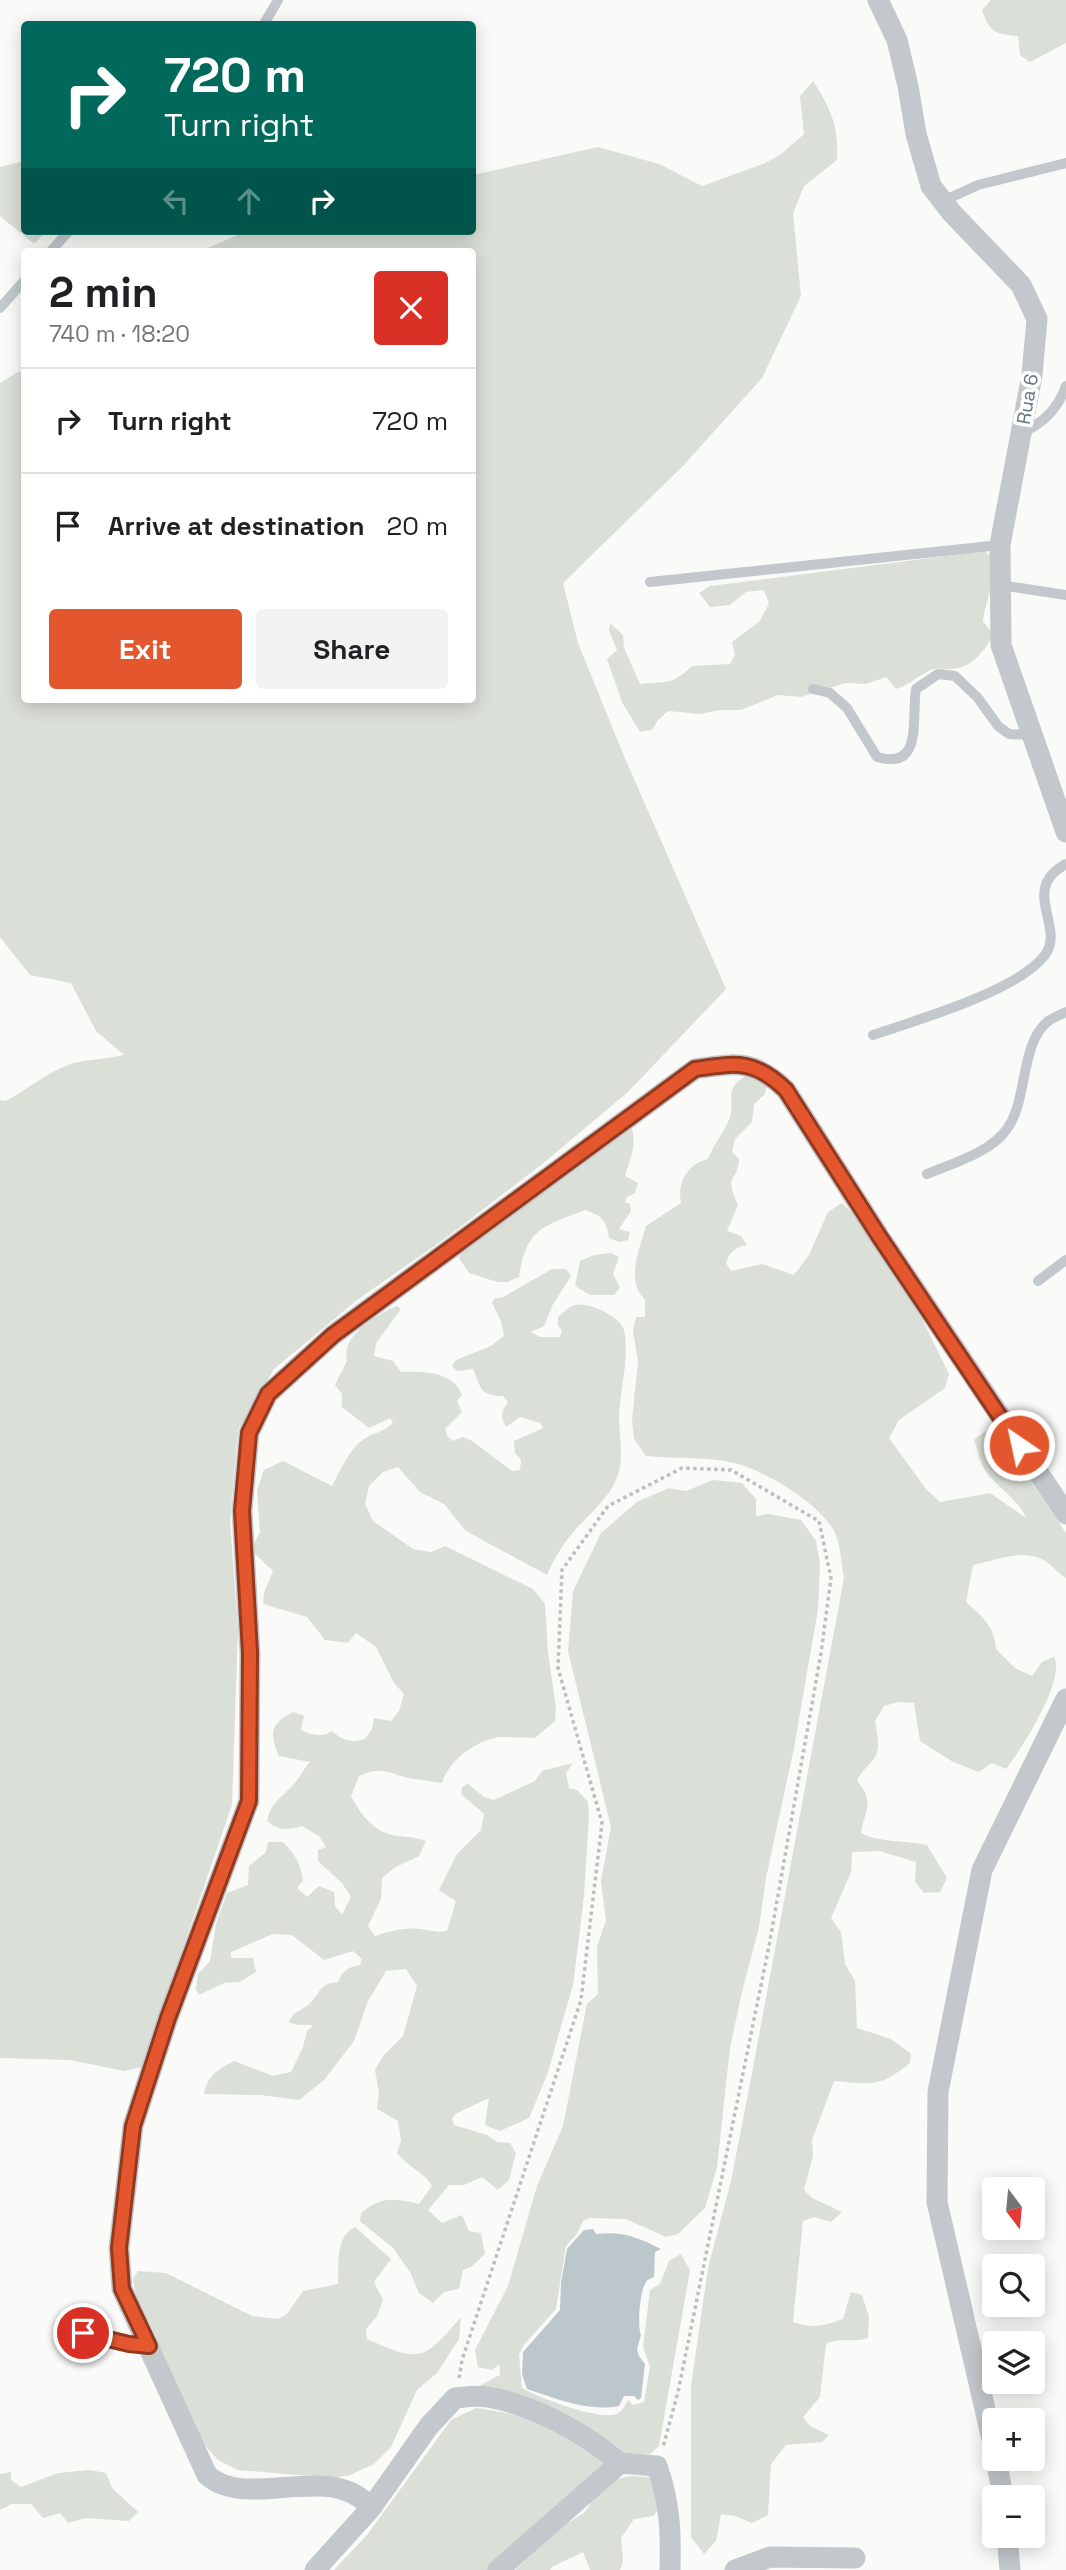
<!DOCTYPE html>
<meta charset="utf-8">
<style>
body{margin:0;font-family:"Space Grotesk",sans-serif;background:#f2f2f2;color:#202124;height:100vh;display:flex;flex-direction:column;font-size:26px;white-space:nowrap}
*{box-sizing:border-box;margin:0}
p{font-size:23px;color:#757577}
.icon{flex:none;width:38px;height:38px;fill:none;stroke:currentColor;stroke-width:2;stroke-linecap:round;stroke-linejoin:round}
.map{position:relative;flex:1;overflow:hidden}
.sheet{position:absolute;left:21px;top:248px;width:455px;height:455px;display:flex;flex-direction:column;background:#fff;border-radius:7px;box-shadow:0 4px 18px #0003}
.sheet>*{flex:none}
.top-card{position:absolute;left:21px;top:21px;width:455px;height:214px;border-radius:7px;box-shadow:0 4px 18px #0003;background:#00695c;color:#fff;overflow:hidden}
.needle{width:46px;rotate:164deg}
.fabs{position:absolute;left:982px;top:2177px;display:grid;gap:14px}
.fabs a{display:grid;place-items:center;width:63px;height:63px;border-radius:7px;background:#fff;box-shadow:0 4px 18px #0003;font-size:35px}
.pin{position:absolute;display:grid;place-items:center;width:60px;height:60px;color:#fff;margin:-30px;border:4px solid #fff;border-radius:50%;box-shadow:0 2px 7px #0007}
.me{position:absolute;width:77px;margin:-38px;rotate:326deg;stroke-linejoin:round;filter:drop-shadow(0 0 5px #0008)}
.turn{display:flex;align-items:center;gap:24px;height:147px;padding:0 28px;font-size:32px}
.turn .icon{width:91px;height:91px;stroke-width:2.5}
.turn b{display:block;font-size:49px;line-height:60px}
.lanes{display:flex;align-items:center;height:66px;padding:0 28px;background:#0003;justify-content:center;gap:35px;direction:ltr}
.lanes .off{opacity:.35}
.round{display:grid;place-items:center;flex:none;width:74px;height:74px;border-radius:7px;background:#f2f2f2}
.overview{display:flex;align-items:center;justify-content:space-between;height:119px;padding:0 28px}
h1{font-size:42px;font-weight:600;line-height:52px}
.button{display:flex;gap:14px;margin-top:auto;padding:14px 28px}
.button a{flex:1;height:80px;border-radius:7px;background:#e4572e;color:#fff;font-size:28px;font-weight:600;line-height:80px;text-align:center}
.button a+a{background:#f2f2f2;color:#202124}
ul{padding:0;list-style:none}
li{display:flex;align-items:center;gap:21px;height:105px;padding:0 28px;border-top:2px solid #e0e0e0}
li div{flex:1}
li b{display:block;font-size:26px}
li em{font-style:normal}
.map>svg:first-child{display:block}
.green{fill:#dadfd7}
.water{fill:#bbc7cb}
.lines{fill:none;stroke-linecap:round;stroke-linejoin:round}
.path{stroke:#bbbfc2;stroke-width:3.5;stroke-dasharray:3.5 3.5;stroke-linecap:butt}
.service{stroke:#c3c8cc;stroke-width:10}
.minor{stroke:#c3c8cc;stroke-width:21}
.route-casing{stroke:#94391e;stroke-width:18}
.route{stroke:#e4572e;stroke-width:12}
.labels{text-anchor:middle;stroke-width:7;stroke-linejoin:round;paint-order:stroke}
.street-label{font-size:19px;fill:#657683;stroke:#fff}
</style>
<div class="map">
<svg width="1066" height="2570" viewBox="0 0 1066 2570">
<rect width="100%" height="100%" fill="#fafaf8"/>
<path class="green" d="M991,0H1066V43L1030,62L1020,55L1018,36C995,34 990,33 982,10Z
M813,81C831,109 839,127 837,160L804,186L793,213L801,296L762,378L684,465L563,583L578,643L624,756L726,989L628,1092L546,1161L447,1237L357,1300L274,1369L238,1430L230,1521L238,1629L232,1805L142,2067L124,2071L70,2060L0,2058V1100L6,1101C28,1089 50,1070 74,1063C90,1059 108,1059 124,1055L96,1031L71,983L30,975L0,937V383L18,372L24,371V700H472V252H198L247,231H472L473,175L598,147L659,164L702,186L763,164L780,155L804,134L800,96Z
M24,161V231H47L34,244L0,216V167Z
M985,551L991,557C990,567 992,577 991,586C989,598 984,609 983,621L993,634C987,650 970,668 953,669C945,670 938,667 930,670C918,676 909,685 896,689L886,677L866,684L845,683L801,697L778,695L741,710H720L700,714L668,711L658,720L652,730L640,732L622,702L607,659L617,650L609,630L610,623L623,635L624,648L640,684C666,681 671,686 692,666L730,664L735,655L732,642L760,621L769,603L764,590L746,592L730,605L710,607L699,593L710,586Z
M746,1075L766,1086L765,1094L754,1104L752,1122L735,1139L732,1152L739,1159C738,1184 723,1171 738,1205L727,1231L741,1236L747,1245C736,1247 729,1252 726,1263L731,1271L762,1264L794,1275L809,1255L828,1212L842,1203L857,1218L921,1317L949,1374L945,1388L899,1420L889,1438L926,1489L940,1502L990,1493L1026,1518C1020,1501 998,1488 986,1472C980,1463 978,1450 974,1440L984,1432L995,1429L1066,1533V1578C1057,1573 1052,1565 1044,1560C1022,1549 995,1560 973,1565L966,1602C982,1616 995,1627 996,1649L1015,1668L1032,1676L1042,1662L1054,1657C1066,1679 1022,1749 1006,1769L992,1763L979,1772L953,1762L920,1741L914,1703L898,1702L884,1706L875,1721C877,1735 882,1750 872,1761C866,1768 861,1772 857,1781C875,1801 865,1810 861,1833C880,1843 905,1840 927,1845L947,1878L940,1892L924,1893L915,1882L916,1862L879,1851L852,1852L851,1872L831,1918L841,1932L845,1964L855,1981L857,2028L891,2039L911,2054L910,2063C879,2088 871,2084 834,2081L812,2140L813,2156L804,2190L812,2198L842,2212L831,2222L814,2217L803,2221L793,2322C811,2329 824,2326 843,2319L851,2292L862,2295L869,2317L868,2338C852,2343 842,2337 826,2344L820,2397L803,2417L810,2426L829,2435L822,2442L786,2445L771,2464L768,2515L752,2523L735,2516L721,2514L716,2541L704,2554L691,2537V2386L708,2268L731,2181L750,2084L844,1578C841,1564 841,1543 834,1531C820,1504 767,1472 738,1464C708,1456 677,1459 646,1456L634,1439L632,1420L638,1361L633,1331L636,1317H645V1300C625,1280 640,1249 646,1226L681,1203C677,1183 687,1164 708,1159C713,1145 724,1133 729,1120C737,1100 721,1092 746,1075Z
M631,1128C638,1142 629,1162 625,1176L638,1183L635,1193L627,1197L625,1202L630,1204L631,1211L619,1229L630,1232L628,1240L619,1242L609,1238C607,1221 601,1215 585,1210C543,1227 527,1227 519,1277L507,1282H497L469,1273L459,1258L467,1244Z
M611,1253L619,1257L613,1274L620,1288L614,1295H590L575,1286L580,1261L594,1255Z
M552,1269H566L571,1276L552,1306L544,1326L531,1332L540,1337H560L562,1330L558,1326V1317C563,1313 569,1306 575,1305C589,1302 621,1317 624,1330C630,1355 620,1391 619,1416C619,1435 624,1456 618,1475C611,1496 590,1514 575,1530C563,1544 554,1558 547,1575L466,1531L444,1504L420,1492L398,1467L383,1472L369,1486L365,1504L373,1521L413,1549L431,1552L445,1546L533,1589L545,1604L548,1652L556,1708L555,1721L535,1738C524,1738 512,1737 501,1737C477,1739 448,1761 442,1783C431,1781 419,1780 408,1778C387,1772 380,1766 359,1776L351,1796C362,1816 373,1832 397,1836C408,1837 416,1837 426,1841L419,1856L394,1868L382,1878L381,1899L368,1926L375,1936C389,1932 404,1927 419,1929C430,1930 435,1933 447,1931L456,1901L439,1890L457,1854L481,1830L484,1814L461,1794L462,1787L468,1784L484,1797L494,1800L535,1781L542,1771L573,1763L566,1773L569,1788L577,1790L588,1802L589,1816L584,1896L573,1985L547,2075L529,2118L500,2131L485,2125L489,2098L457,2113L452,2118L454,2125L487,2135L497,2142L510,2143L516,2153L509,2180L498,2190L482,2177L464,2185H449L428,2210L442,2223L462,2215L469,2231L481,2233L485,2254L471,2267L463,2270L459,2289L444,2292L433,2303L419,2293L410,2272L393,2248L360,2221L361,2213C381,2196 394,2198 419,2204L432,2186C423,2171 408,2167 397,2153L401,2140L398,2121L377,2109L379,2093L375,2070L383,2056L403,2036L417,1986L406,1969L386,1971L368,2001L354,2041L324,2080L299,2100L260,2095L204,2094C208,2075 217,2070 234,2061L273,2076L291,2072L303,2047L307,2031L313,2026C305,2023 298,2027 289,2022C294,2010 303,2011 311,2002C323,1989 318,1985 338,1982C342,1971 348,1967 360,1965L362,1959L353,1951L324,1960L292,1935L273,1934L231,1952V1958H253L256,1972L240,1982L224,1983L199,1995L196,1989L198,1974L210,1961L216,1924L227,1893L248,1885L249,1866L266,1852L268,1842H283C295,1854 301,1864 303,1881L297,1888L307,1897L319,1886L334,1892L335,1906L342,1915L351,1897L342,1883L318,1861V1850L326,1847L319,1836L302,1826C288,1830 279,1831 267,1821C271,1801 285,1796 297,1780C302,1774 304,1768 310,1762L279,1756C269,1733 270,1724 293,1712L304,1716L301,1730C312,1735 321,1738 332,1731C343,1741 351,1743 365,1739L372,1729L374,1718L391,1721L399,1711L404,1694L394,1683L376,1647L356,1633L348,1643L325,1640L307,1617L263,1604L264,1593L273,1571L255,1554L253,1546L260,1532L257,1491L264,1470L283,1461L332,1486C341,1470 348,1450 364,1439C374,1432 383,1433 393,1423L390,1418L369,1428L342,1407V1394L335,1385L347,1361C341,1335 376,1315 397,1306L401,1309L376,1343L374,1356L393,1361L401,1372C423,1371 453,1371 462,1395L457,1401L462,1412L445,1429L447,1436L453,1441L463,1437L472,1441L512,1471L520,1470L521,1460L515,1453L514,1441L543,1428L540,1423L520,1417L506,1427C500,1417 501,1411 508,1402L503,1396C479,1396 481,1387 473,1369L457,1371L452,1366L456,1360L491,1346L504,1336L501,1321L492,1303L494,1299L503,1297Z
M713,1480L742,1483L756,1499V1516L768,1514L801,1520L816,1541L820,1564L818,1609L794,1748L766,1878L759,1927L741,1996L730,2048L717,2167L705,2208L678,2234L666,2237L626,2219L590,2218L583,2221L577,2234L566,2246L556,2309L523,2346L519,2355L522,2388C543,2399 589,2417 613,2415C621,2414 624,2407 628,2400L633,2405L644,2402L650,2367L643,2347L650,2290L660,2284L669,2261L681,2254L690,2270L659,2446L650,2454L631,2457L487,2392L479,2386L500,2375L499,2364L492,2370L478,2367L475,2350L508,2286L537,2186L563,2126L587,2004L598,1994L597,1947L606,1920L601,1881L611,1827L568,1651L573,1591L601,1533L637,1502L669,1488L686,1491Z
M355,2227L391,2259L374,2282L383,2300L377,2316L366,2329L367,2339C421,2363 423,2361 461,2317L459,2339L437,2373L417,2390L391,2447L374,2464L350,2475L332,2478L238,2470L218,2460L181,2419L140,2319L133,2279L138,2271L166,2273L252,2316L278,2319L287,2314L303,2291L338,2284C339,2264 335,2236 355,2227Z
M476,2408C533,2415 560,2430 607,2461L488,2570H334L367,2535L451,2420Z
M89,2470L106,2473L112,2488L138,2512L129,2521L86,2518L68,2523L60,2513L43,2518L31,2504H12L0,2510V2474L11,2472V2480L21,2487L58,2473Z
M632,2476L649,2477L659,2489L662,2502L654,2516L634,2519L621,2538L623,2562L620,2570H590L583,2552L552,2567L550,2570H515L558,2529L584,2513L606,2481Z"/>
<path class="water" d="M593,2229L596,2234C623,2231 637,2237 661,2249L655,2252L654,2277C650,2279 647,2279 645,2284C640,2292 637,2326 641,2335C637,2351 634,2350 645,2364L641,2398L638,2400L634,2396H624L619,2406C588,2412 557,2399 527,2389L522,2374L523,2352L560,2310L561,2283L567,2249L584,2230Z"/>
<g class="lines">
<path class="path" d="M459,2378L462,2360L581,2000L602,1823L558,1668L562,1570L608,1506L682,1468L731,1470L819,1521L831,1578L821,1653L769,1946L678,2392L663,2447"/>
<path class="service" d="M264,24L278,0
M943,201L978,185L1066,163
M50,252L69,231
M0,308L24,281
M1021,433C1043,424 1058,409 1066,386
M650,582L1000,545
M1000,585L1066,595
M813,689L830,693L847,708L877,757C924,771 911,718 916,689L938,674L955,676L978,698L998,726L1009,734L1032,735
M873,1035C917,1020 1018,991 1045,955C1066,927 1019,889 1066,864
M927,1174C953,1163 990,1153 1007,1129C1028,1100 1020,1045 1047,1022C1052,1018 1060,1015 1066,1012
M1038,1281L1066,1260
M83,2333L129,2344L148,2346"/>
<path class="minor" d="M878,0L897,40L908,86L916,134L931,186L952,213L1021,285L1037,319L1032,375L1000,545L1001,645L1066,832
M994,2448L937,2202L938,2092L982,1870L1066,1699
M996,2459L1003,2497
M371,2508C330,2459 248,2512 207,2475L122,2289L119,2248L133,2126L168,2018L249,1801L250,1653L242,1511L249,1433L268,1394L333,1335L695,1069C736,1063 754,1059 786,1090L879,1236L1066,1514
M1007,2536L1010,2570
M315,2570L371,2508L429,2426L455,2398C465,2397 478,2395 488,2397C536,2406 583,2432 620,2463
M498,2570L620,2463L657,2466C670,2503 671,2531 670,2570
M735,2570L770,2557L855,2558"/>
</g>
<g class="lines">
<g class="route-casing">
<path id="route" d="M83,2333L129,2344L149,2346L122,2289L119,2248L133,2126L168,2018L249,1801L250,1653L242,1511L249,1433L268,1394L333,1335L695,1069C736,1063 754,1059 786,1090L879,1236L1019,1445"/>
</g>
<use href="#route" class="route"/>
</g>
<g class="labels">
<g class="street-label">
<text transform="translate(1027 399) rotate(-80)" y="7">Rua 6</text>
</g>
</g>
</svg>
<div class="fabs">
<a><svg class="needle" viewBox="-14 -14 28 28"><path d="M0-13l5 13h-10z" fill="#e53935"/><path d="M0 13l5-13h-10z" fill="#757577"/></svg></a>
<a><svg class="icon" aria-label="search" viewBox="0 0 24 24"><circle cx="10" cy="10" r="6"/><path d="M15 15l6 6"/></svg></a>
<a><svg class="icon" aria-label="layers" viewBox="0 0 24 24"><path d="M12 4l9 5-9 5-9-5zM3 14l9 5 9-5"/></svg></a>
<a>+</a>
<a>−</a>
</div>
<div class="pin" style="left:83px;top:2333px;background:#d93025"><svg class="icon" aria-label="arrive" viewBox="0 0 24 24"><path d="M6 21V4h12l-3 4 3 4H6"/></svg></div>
<svg class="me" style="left:1019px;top:1445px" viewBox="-20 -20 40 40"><circle r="17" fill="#e4572e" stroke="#fff" stroke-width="3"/><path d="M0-11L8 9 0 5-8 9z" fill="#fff"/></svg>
<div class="top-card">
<div class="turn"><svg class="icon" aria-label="right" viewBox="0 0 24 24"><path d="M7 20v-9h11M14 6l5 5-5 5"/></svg><div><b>720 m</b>Turn right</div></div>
<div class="lanes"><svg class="icon off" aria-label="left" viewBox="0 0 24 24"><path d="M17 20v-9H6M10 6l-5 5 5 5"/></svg><svg class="icon off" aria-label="ahead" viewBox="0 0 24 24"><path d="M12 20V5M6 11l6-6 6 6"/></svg><svg class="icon" aria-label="right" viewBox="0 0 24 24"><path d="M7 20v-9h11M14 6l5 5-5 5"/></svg></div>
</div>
<section class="sheet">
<div class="overview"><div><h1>2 min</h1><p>740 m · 18:20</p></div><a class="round" style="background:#d93025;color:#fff"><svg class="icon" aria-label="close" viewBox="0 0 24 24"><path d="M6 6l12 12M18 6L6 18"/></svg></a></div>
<ul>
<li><svg class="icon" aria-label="right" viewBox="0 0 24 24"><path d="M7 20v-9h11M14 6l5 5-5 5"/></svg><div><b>Turn right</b></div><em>720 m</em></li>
<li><svg class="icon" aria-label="arrive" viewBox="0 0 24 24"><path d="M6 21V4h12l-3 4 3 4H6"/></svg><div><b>Arrive at destination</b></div><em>20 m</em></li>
</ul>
<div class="button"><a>Exit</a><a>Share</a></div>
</section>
</div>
